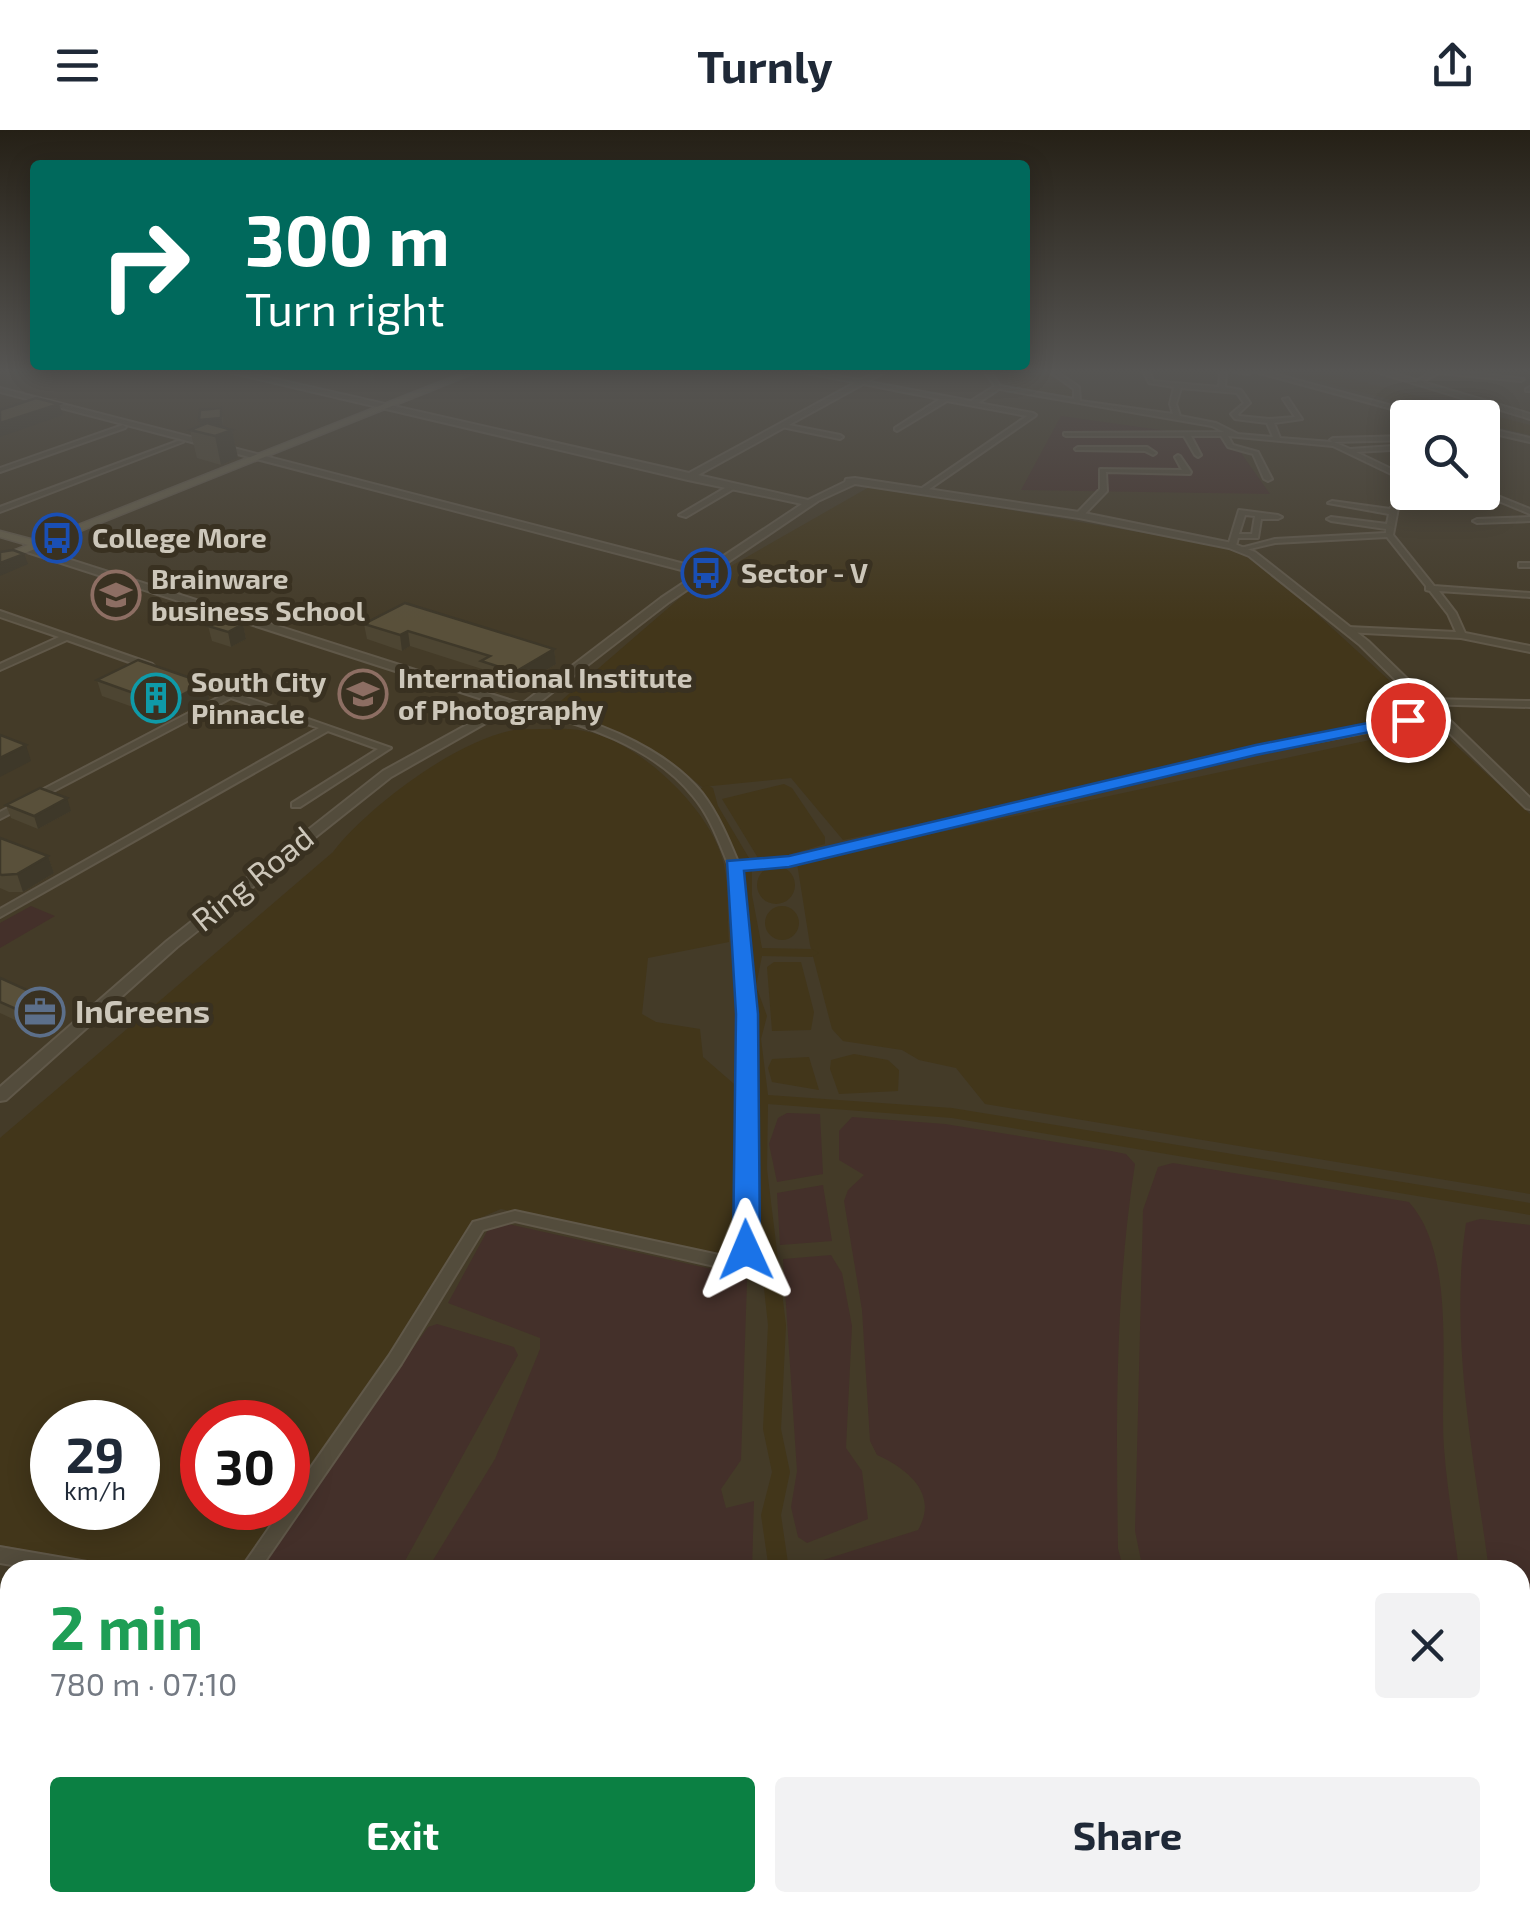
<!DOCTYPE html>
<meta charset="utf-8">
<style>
body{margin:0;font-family:"Exo 2",sans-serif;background:#f2f2f3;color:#1f2937;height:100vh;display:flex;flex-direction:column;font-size:38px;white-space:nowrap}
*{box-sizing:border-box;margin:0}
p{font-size:32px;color:#747a83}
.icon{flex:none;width:55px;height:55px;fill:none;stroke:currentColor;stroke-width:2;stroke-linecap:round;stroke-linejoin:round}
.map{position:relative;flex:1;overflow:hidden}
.side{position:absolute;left:0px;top:1430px;width:1530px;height:352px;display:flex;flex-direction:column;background:#fff;border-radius:30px 30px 0 0;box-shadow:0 5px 25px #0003}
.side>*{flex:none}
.guide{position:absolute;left:30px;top:30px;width:1000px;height:210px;border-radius:10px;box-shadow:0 5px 25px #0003;background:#00695c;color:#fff;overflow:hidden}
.fabs{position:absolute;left:1390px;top:270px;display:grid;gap:20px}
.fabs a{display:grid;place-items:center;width:110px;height:110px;border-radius:10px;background:#fff;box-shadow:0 5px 25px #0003;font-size:50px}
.speed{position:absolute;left:30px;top:1270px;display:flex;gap:20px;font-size:50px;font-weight:700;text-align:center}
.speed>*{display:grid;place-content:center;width:130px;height:130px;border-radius:50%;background:#fff;box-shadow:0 5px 25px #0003;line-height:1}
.speed small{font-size:25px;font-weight:400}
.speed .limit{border:15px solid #d22;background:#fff;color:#111}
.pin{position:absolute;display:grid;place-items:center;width:85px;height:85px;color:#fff;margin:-42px;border:5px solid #fff;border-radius:50%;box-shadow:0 2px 10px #0007}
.me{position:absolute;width:110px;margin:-55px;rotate:359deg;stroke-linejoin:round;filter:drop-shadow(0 0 8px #0008)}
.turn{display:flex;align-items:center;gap:35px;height:210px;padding:0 50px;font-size:45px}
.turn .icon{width:130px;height:130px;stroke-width:2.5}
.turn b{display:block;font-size:70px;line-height:85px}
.round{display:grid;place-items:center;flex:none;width:105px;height:105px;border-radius:10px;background:#f2f2f3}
.head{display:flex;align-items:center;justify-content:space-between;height:170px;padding:0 50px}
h1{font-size:60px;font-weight:700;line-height:75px;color:#1e9e55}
.cta{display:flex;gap:20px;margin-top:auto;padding:20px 50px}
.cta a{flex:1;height:115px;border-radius:10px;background:#0b8043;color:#fff;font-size:40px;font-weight:700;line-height:115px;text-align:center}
.cta a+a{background:#f2f2f3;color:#1f2937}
header{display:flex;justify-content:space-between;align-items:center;height:130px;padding:0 50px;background:#fff;font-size:45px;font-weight:700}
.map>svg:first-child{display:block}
.green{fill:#44302a}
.water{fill:#42361a;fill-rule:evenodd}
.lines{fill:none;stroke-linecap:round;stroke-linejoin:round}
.canal{fill:#42361a;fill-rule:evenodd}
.minor-casing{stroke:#605849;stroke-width:4}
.tertiary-casing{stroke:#605849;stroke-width:4}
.secondary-casing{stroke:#605849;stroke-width:3}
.minor{fill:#534c3c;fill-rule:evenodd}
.tertiary{fill:#534c3c;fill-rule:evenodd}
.secondary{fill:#665f4a;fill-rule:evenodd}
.wall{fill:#4d4532}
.shaded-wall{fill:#3e3829}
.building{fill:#59503a;stroke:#3e3829;stroke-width:2.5}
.route{fill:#1a73e8;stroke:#114b97;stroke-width:2.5}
.labels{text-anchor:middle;stroke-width:10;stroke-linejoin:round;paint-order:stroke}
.far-poi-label{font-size:28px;font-weight:bold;fill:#cdc7ba;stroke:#393121;text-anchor:start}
.street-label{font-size:32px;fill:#cdc7ba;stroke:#393121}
.poi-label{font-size:32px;font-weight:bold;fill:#cdc7ba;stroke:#393121;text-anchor:start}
</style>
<header><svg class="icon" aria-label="menu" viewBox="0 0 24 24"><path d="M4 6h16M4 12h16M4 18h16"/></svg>Turnly<svg class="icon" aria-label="share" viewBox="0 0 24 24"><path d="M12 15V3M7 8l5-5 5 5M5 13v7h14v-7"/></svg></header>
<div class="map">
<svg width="1530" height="1781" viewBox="0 0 1530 1781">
<rect width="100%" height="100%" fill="#443b28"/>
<path class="green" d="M1061,286L1232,310L1270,364L1021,360Z
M31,776L55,786L0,818V793Z
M787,983L820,984L823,1044L777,1052L769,1014L778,988Z
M852,987L945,994L1111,1021L1126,1024L1135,1034C1115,1162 1116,1291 1118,1419L1124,1440H814L820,1431L918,1400C939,1364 908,1339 877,1325L870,1311L862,1180L844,1071L848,1060L864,1045L839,1030V1001Z
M1173,1033L1409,1072C1458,1126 1439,1247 1444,1318C1447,1358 1454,1399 1459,1440H1143L1135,1401L1143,1080L1158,1037Z
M823,1055L832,1111L780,1115L777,1063Z
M1480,1089L1530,1095V1562L1520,1565V1440H1489C1474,1329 1449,1205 1466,1093Z
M504,1093L743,1146L747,1151L741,1330L721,1359L726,1378L754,1371L752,1440H427L495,1329L540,1219V1208L448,1173L491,1094Z
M831,1125L842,1143L852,1196L846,1318L862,1341L868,1389L807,1413L798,1407L791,1377L797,1341L783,1129Z
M437,1194L514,1217L518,1225L400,1440H257L428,1197Z
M1530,1581V1696L1520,1697V1584Z
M0,1594L10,1596V1766L1,1781Z
M26,1772H228V1773L224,1781H21Z
M1248,1773H1415L1406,1781H1271Z"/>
<path class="water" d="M995,242C1021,242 1066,234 1075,265L1072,269L1023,262Z
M1283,242H1324L1530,295V305L1483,294L1482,288L1459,287Z
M871,356L1231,418L1260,432L1426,584L843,710L791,648L702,657C656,619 610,597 555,576L689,460Z
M1435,596L1530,684V1064L985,974L956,938L919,930L902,920L843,911L832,899L810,815L797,733Z
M522,599C542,600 565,597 584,601C638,610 713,681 724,735C729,759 727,787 729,812L648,828L642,884L656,892L700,899L703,927L741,960L742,1122L730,1128L501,1079L473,1091L396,1218L288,1369V1292H202V1378H282L241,1440H137L0,1415V1008L333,722C368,676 464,604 522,599ZM52,1292H138V1378H52Z
M784,654L792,658L825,707V714L775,729L758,728L722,669Z
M757 755a19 19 0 1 1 38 0a19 19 0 1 1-38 0Z
M765 793a17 17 0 1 1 34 0a17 17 0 1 1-34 0Z
M774,832H801L814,882L811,900L772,901L767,837Z
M854,924L888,930L899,940L898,961L839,964L830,939L831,930Z
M809,927L819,960L772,952L768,938L772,929Z
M256,1772H1031L1050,1781H252Z"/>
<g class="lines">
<path class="canal" d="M707,655L713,658L718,676L752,733V765L762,818L812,819L819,823L812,827L762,826L756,856L767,886L761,909L768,965L952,978L1530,1073V1085L952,988L768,974L767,1039L786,1195L781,1299L790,1342L781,1385L789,1440H769L761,1385L772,1342L763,1299L768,1195L751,1039L754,969L747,909L753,886L742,856L749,822L740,765V733L706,676L701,658Z
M0,1472L10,1474V1492L0,1490Z
M1530,1707V1729L1520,1731V1709Z
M1136,1772H1179L1183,1781H1141Z
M1452,1772H1476L1474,1781H1450Z"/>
<g class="minor-casing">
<path id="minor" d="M802,242H816L971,271L995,256L985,242H991L1000,256L1074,269V259L1050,242H1057L1079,257L1080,271L1173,284L1170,274L1174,257L1149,253L1144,242H1150L1153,251L1219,257L1220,242H1226L1225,257L1241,260L1250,273L1238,284L1239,286L1269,289L1295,287L1283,269L1288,268L1302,289L1274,293L1280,308L1332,312L1330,310L1333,308L1408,306L1407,310L1334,312L1350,319L1408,315V319L1356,322L1408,347V352L1333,316L1228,306L1233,315L1258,322L1272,349L1268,351L1264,349L1253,324L1228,317L1221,306H1191L1201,325L1198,327L1195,325L1184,306H1066L1064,305V303L1224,302L1212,296L999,259L978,273L1033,283L1036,285L1035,286L925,362H922V358L1027,286L947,271L897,301L895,300V298L940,269ZM1181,258L1237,263L1244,273L1231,284L1235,289L1267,293L1273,307L1238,304L1216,293L1180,286L1176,274Z
M1234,242H1252L1249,244Z
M1256,242H1267L1437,288H1425Z
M1432,242H1464L1524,249L1521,251L1439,243L1418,254L1413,253Z
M1530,257V261H1526V259Z
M784,294L840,305L843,307L840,309L782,297V295Z
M123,295L126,297L125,298L0,342V338Z
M1482,297L1530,308V312L1482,301Z
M178,311L183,312L0,382V377Z
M1078,317H1147L1156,323L1153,325L1145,321L1076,320L1075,319Z
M1178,325L1180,326L1191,342L1190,344L1106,342L1107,361L1082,387L1075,385L1100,359V339L1182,340L1175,327Z
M1482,337L1486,338L1488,339L1482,341Z
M730,355L737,357L686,387L679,385Z
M1405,359H1408V362H1411L1398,378L1393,405L1434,456L1530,463V467L1439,461L1456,483L1465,503L1530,516V522L1461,508L1345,502V498L1348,497L1456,502L1448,484L1430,461L1426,460V456L1387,407L1275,413L1241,421L1237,419L1275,409L1386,403V399L1331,391L1327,389L1331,387L1387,394L1389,384L1328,373L1332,371L1390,379Z
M1483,360L1530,379V384L1477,362H1482Z
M1239,380L1278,385L1282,387L1278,389H1261L1258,408H1238L1236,416L1232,418L1228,416ZM1245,385L1255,386L1252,404H1239Z
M1530,387V391L1477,393L1473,391L1477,389Z
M1519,433H1530V437H1519Z
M0,481L152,534L154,536L146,538L67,510L0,540V534L59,507L0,487Z
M191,548L391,618L300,677H292V673L378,619L328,601L0,787V779L319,598L231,568L0,689V682L223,565L188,553V549Z
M1425,569L1530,571V577L1422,574V570Z
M523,575C582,584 663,615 702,663C718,684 728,708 738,732L789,729L1256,617L1436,583L1441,586L1436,589L1256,623L789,735L740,739L753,884V1120C744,1134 735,1136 719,1137L515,1091L483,1100L401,1234L259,1440H240L283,1378H288V1370L389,1226L473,1092L515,1081L719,1125H732L739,1118L741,884L729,736C719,712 710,686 693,666C654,617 579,591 520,580V576Z
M0,1417L87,1432L93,1434L96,1440H41L0,1433Z"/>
</g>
<g class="tertiary-casing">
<path id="tertiary" d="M229,242H244L689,343L875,242H885L698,345L808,370L845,352L846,349L855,348L1079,382L1232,413L1255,422L1368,511L1530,668V679L1526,678L1360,515L1249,426L1229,418L1079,388L855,354L818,371L669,472L532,578L491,590L391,647L177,817L6,970L0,971V957L167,811L383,641L483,586L510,578L24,421V417H30L522,574L661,468L697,444L0,262V258L704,439L802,374L688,350Z
M1377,242H1389L1530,284V289Z"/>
</g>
<g class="secondary-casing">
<path id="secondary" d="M465,242H477L0,433V426L28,415L0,407V401L38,411Z"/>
</g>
<use href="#minor" class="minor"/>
<use href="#tertiary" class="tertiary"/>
<use href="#secondary" class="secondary"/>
</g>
<path class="wall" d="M353,242H401L375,252L354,247Z
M675,242H706L698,246Z
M223,287V297L232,300L238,328L221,335L197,328L190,300L201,296L199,290Z
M243,494L246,509L231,517L212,511L208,496Z
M364,494L554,519L556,534L517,558L483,547L482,539L410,516L402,521L367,509Z
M97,550L209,569L169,590L102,566Z
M6,675L71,681L38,699L11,688Z
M0,708L48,726L54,743L23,762H9L0,758Z
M0,848L54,884L30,897L0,883Z"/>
<path class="shaded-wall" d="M374,242H401L375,252Z
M59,274L63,285L0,307V293Z
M221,278L223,298L201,300L199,290Z
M232,300L238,328L221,335L215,306Z
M24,424L28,434L0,446V433Z
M243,494L246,509L231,517L228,502Z
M408,501L410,516L402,521L400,505Z
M554,519L556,534L517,558L515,542Z
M205,553L209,569L169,590L164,574Z
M26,615L31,631L0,647V628Z
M67,668L71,681L38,699L34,686Z
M48,726L54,743L23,762L17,744Z
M49,870L54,884L30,897L25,883Z"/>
<path class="building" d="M36,268L59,274L0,293V280Z
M221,278V288L199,290L200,280Z
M207,293L232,300L215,306L190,300Z
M13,420L24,424L0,433V422Z
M405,473L554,519L515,542L481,531L490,526L408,501L400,505L364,494Z
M224,488L243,494L228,502L208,496Z
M138,530L205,553L164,574L97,550Z
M0,605L26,615L0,628Z
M40,658L67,668L34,686L6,675Z
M0,708L48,726L17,744L2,745L0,744Z
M0,848L49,870L25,883L0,872Z"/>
<linearGradient id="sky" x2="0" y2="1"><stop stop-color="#252016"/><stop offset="0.49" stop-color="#565553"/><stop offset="1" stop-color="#565553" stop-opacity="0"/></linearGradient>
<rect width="1530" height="492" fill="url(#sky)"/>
<path class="route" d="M1408,585L1416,590L1414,593L1256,625L789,737L744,741L758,884L760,1120L746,1130L737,1127L733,1120L736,884L727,731L789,726L1256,615Z"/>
<defs>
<g id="bus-ring" transform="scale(2.5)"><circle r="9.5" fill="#393121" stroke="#1a4fb4" stroke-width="1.5"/><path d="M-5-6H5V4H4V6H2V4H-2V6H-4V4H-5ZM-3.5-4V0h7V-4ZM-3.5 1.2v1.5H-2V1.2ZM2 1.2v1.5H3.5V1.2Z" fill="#1a4fb4"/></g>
<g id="university-ring" transform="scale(2.5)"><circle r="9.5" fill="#393121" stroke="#8d6e63" stroke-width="1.5"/><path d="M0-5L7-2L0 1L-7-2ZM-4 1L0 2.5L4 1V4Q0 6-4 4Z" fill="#8d6e63"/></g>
<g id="building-ring" transform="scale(2.5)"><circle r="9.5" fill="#393121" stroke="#0f9aa8" stroke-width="1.5"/><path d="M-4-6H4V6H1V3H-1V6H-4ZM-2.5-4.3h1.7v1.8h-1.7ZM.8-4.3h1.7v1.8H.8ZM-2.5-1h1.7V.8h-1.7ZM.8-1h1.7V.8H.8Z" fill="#0f9aa8"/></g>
<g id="office-ring" transform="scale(2.5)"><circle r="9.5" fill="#393121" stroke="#5c6f8a" stroke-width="1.5"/><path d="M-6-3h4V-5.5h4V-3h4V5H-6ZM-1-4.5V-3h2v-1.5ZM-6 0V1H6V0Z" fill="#5c6f8a"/></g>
</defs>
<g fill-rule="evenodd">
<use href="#bus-ring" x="57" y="408"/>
<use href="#bus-ring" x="706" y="443"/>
<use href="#university-ring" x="116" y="465"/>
<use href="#university-ring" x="363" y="564"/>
<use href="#building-ring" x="156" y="568"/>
<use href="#office-ring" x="40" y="882"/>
</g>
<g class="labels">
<g class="far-poi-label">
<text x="92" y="418">College More</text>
<text x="741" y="453">Sector - V</text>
<text x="151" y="459">Brainware<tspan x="151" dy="32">business School</tspan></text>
<text x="398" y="558">International Institute<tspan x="398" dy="32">of Photography</tspan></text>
<text x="191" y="562">South City<tspan x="191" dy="32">Pinnacle</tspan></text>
</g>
<g class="street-label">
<text transform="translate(253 749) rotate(-39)" y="11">Ring Road</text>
</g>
<g class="poi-label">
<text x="75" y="893">InGreens</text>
</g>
</g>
</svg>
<div class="fabs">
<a><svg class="icon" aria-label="search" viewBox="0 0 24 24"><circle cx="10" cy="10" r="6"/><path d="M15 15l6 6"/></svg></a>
</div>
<div class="speed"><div>29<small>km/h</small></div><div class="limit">30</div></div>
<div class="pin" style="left:1408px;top:590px;background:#d93025"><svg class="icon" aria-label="arrive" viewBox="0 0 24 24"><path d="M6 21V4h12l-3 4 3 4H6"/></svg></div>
<svg class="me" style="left:746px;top:1120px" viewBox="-20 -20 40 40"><path d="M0-17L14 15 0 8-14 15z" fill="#1a73e8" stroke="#fff" stroke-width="4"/></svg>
<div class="guide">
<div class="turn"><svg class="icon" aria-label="right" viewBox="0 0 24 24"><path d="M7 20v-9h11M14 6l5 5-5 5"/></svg><div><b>300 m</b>Turn right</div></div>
</div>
<section class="side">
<div class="head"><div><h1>2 min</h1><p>780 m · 07:10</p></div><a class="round"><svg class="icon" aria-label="close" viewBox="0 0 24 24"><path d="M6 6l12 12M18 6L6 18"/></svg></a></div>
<div class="cta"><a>Exit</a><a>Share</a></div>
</section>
</div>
